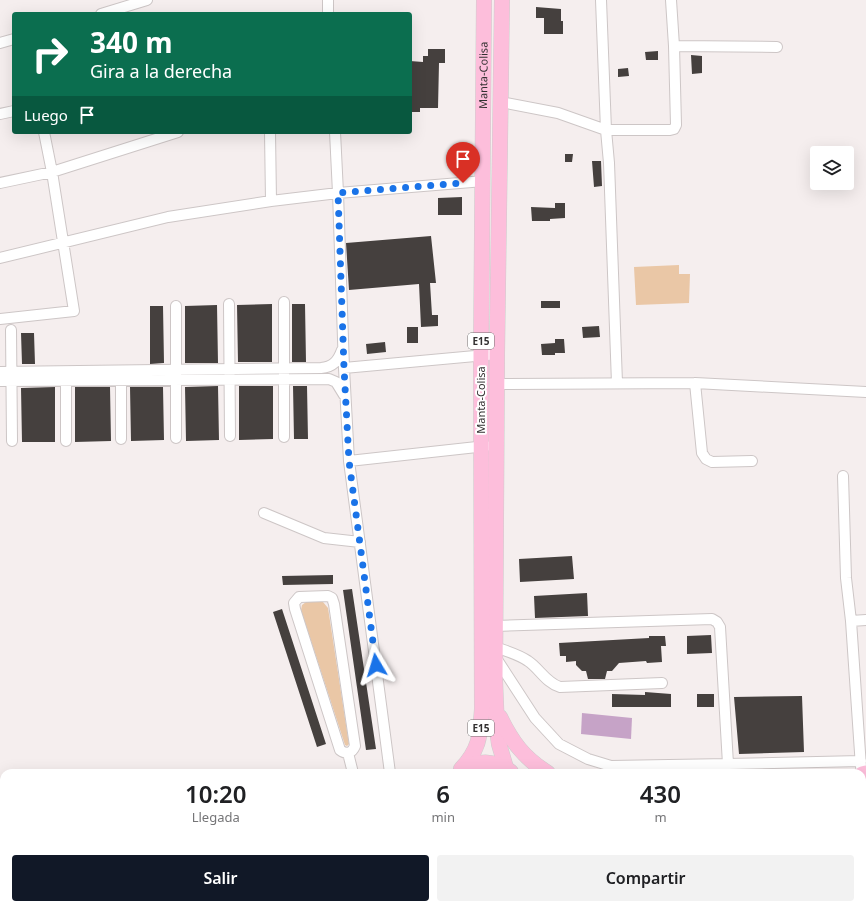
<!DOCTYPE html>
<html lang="es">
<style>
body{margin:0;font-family:"Noto Sans",sans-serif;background:#f2f2f2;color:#202124;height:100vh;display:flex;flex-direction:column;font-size:15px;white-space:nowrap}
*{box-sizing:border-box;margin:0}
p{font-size:13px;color:#757577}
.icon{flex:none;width:22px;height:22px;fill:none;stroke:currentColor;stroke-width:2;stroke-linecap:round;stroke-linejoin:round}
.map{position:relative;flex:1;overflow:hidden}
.details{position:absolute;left:0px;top:769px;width:866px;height:140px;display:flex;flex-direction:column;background:#fff;border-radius:12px 12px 0 0;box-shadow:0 4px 16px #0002}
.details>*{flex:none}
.hud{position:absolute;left:12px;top:12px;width:400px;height:122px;border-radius:4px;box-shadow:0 4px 16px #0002;background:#0b6e4f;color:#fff;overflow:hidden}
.fabs{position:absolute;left:810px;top:146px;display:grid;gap:8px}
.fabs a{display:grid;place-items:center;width:44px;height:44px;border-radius:4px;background:#fff;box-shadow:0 4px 16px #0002;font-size:20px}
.pin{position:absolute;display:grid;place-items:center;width:34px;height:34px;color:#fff;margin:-41px -17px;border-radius:50% 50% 50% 0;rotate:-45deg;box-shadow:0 0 4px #0007}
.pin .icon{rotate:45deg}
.me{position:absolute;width:44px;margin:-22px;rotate:353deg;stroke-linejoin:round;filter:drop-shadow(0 0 3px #0008)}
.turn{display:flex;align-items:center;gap:14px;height:84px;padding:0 12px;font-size:18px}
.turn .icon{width:52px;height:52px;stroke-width:2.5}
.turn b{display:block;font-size:28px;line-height:34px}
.then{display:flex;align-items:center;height:38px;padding:0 12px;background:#0003;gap:8px;font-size:15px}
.eta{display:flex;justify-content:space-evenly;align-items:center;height:68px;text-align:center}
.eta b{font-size:24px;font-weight:600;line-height:28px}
.cta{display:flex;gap:8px;margin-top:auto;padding:8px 12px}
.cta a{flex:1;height:46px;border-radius:4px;background:#111827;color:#fff;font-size:16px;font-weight:600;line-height:46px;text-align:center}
.cta a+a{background:#f2f2f2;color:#202124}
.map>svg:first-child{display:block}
.green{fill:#eac7a6}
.water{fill:#c6a3c7}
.building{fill:#45403e}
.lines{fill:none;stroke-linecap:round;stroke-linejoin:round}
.minor-casing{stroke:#cdc6c6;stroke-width:12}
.major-casing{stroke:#cecdcd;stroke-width:14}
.highway-casing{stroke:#cecdcd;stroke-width:16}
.minor{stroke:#fff;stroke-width:10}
.major{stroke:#fed8e9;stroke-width:13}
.highway{stroke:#fdbedb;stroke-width:15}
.route{stroke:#1a73e8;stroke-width:7;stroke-dasharray:0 12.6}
.labels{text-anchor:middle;stroke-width:4;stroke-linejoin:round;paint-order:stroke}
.shield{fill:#fff;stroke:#706e6e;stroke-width:1}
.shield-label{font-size:10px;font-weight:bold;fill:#323030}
.street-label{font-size:11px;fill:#323030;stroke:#fff}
</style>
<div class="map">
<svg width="866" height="909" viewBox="0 0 866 909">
<rect width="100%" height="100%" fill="#f5eeee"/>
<path class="green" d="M679,265V274H690L689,303L636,305L634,267Z
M306,602H323L328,608L349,744L347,746L345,745L301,610L302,605Z"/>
<path class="water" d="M582,713L632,718L631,739L581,734Z"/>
<path class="building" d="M536,7L561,9V21H563V34H544V18H536Z
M428,49H445V63H439L438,108H420V112H410V61L423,62V56H428Z
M658,51V60H646L645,52Z
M691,55L702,56V73L692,74Z
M628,68L629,76L618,77V69Z
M565,154H573L572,162H565Z
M592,161H601L602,186L594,187Z
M462,197V215H438V198Z
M555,203H565V218L550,219V221H532L531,207L555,208Z
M431,236L436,283H430L432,315H438V326L421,327L419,284L349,290L346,243Z
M541,301H560V308H541Z
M272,304V362H238L237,305Z
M292,304H305L306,362H292Z
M217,305L218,363H185V306Z
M150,306H163L164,363L150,364Z
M599,326L600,337L583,338L582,327Z
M407,327H418V343H407Z
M21,333H34L35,364H22Z
M555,339H564L565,353H555V355H542L541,344L555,343Z
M385,342L386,352L367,354L366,344Z
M218,386L219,440L186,441L185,387Z
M239,386H273V439L239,440Z
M293,386H307L308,439H294Z
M55,387V442H22L21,388Z
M75,387H110L111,441L75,442Z
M130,387H163L164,440L131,441Z
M572,556L574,579L520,582L519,559Z
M333,575V584L283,585L282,576Z
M352,589L376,749L366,750L343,590Z
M587,593L588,616L535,618L534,596Z
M282,609L326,744L317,747L273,612Z
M711,635L712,653L687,654V636Z
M649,636H665L666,646H661L662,662L647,663L646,661L619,663L612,671H607L605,679H588L586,671H582L576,665V661L566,662V656H560L559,643L649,638Z
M645,692L671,694V707H612V694L645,695Z
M697,694H714V707H697Z
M802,696L804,752L739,754L734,697Z"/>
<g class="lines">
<g class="minor-casing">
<path id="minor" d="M601,0L606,130L609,163L617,383
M101,14L147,0
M328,14V0
M0,43L14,39
M674,46L777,47
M501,102L558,113L606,130H670L674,129L676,125L674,46L671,0
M0,114L14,111
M270,132L271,201
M335,132L338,193L344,368L349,461L390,773
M0,183L52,172L178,132
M0,258L168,217L271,201L338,193L484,181
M284,302V437
M229,304L230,436
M176,306V438
M0,319L74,311L52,172L44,132
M11,330L12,441
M344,368L497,354
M0,372L321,368C333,367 338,361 342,350
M66,375V441
M121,375V439
M0,381L329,379L336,382L344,395
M695,383L702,453L706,459L712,462L752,461
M497,384L695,383L866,392
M349,461L486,446
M843,476L846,578L851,621L861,767
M264,513L324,538L360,542
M328,596L332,598L334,604L355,746C352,753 347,755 340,750L295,609L294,603L299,597Z
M851,621L866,620
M495,626L712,619L717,622L720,627L728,764L861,761
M495,647C506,651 518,654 528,661C539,668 546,683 560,687L662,683
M496,658L535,718L559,744L588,759L611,766L728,764
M348,753L353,773
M210,905V909
M263,905V909
M322,905V909
M31,909L38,905
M88,909L89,905
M125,909L140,905"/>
</g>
<g class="major-casing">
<path id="major" d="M475,905V909
M490,909V905"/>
</g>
<g class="highway-casing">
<g id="highway">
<path d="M502,0L497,354L495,680L497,729L499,744L506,768"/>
<path d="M500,717C512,742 524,758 548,773"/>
<path id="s1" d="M461,769C480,749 480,735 482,709L481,355L484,0"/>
<path d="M463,769C479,760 496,760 511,772"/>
<path d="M862,774L866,773"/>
<path d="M862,791H866"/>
</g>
</g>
<use href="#minor" class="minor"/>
<use href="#major" class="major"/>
<use href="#highway" class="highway"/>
</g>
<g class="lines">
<path class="route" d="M376,665L349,461L344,368L338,193L463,183"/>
</g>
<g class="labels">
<g class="shield">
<rect x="468" y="333" width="26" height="16" rx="3"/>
<rect x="468" y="720" width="26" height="16" rx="3"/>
</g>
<g class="shield-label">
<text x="481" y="345">E15</text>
<text x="481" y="732">E15</text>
</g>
<g class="street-label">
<text dy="4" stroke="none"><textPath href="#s1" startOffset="699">Manta-Colisa</textPath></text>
<text transform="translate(481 400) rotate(-90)" y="4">Manta-Colisa</text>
</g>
</g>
</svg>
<div class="fabs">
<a><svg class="icon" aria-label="layers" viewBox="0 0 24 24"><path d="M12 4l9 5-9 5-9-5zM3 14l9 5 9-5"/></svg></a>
</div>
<div class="pin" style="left:463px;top:183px;background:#d93025"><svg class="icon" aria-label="arrive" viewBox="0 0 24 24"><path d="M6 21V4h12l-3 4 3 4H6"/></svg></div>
<svg class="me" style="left:376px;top:665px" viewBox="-20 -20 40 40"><path d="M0-17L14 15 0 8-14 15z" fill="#1a73e8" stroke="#fff" stroke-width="4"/></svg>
<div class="hud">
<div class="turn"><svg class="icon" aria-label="right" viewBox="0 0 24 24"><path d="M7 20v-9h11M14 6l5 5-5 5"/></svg><div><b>340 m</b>Gira a la derecha</div></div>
<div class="then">Luego<svg class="icon" aria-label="arrive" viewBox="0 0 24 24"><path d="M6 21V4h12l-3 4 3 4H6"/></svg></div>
</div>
<section class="details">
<div class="eta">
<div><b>10:20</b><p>Llegada</p></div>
<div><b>6</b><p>min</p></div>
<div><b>430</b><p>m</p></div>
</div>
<div class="cta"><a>Salir</a><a>Compartir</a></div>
</section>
</div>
